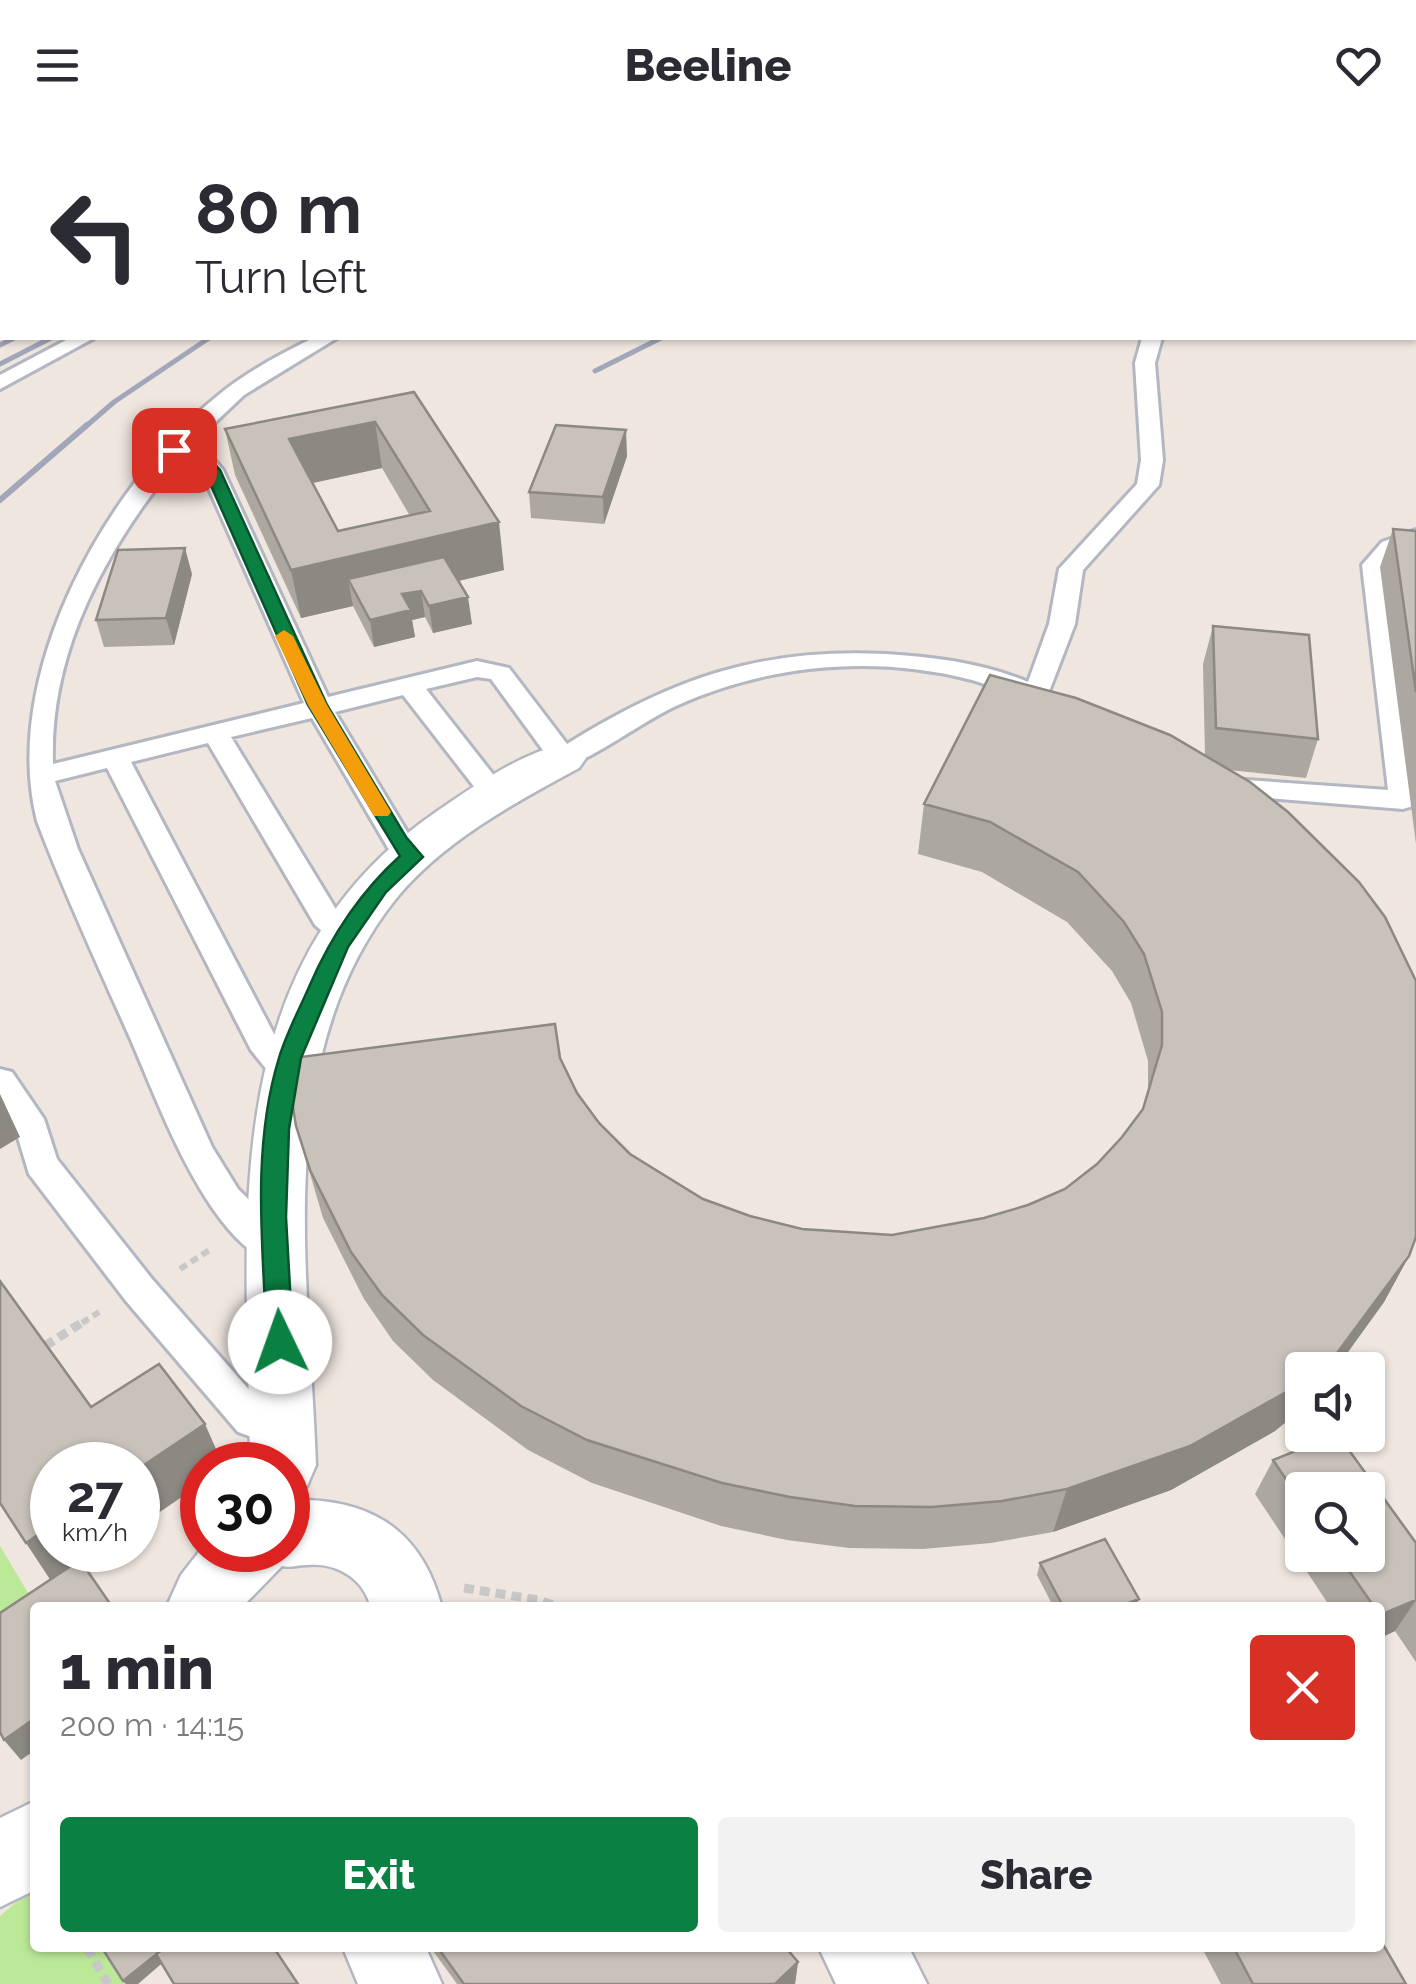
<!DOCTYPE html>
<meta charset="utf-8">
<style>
body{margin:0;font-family:Raleway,sans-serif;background:#f2f2f3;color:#2b2b33;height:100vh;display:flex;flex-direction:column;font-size:38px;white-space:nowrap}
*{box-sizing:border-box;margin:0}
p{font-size:32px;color:#7c7c81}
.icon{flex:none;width:55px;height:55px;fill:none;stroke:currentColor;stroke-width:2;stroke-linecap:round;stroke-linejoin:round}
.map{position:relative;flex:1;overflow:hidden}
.drawer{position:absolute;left:30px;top:1472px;width:1355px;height:350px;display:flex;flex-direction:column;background:#fff;border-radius:10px;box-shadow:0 2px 8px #0004}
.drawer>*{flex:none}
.guide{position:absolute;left:0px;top:0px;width:1418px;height:210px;box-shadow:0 2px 8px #0004;background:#fff;color:#2b2b33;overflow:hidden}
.controls{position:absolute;left:1285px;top:1222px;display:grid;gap:20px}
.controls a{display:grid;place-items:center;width:100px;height:100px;border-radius:10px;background:#fff;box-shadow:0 2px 8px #0004;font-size:50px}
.speed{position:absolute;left:30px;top:1312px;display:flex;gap:20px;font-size:50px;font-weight:700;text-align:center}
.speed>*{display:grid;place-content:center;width:130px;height:130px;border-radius:50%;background:#fff;box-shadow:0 2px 8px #0004;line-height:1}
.speed small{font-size:25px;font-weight:400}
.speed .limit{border:15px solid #d22;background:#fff;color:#111}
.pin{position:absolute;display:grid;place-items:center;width:85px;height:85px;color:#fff;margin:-42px;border-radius:20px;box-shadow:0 5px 15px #0006}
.me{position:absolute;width:110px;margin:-55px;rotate:357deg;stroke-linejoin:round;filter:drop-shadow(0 0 8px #0008)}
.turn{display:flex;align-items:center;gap:35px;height:210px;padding:0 30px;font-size:45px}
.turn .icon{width:130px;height:130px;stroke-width:2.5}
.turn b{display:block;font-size:70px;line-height:85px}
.round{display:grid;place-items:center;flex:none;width:105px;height:105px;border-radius:10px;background:#f2f2f3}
.summary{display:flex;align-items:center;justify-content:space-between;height:170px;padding:0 30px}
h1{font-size:60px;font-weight:800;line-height:75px}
.button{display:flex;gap:20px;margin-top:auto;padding:20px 30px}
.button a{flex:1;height:115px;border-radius:10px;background:#0b8043;color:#fff;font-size:40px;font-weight:800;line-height:115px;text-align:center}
.button a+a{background:#f2f2f3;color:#2b2b33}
header{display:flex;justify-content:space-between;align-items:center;height:130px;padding:0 30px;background:#fff;font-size:45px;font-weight:800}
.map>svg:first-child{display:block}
.green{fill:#bce998}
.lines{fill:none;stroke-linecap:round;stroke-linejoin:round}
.service-casing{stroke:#b3b7c1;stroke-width:6}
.minor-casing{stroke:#b3b7c1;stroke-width:5}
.path-far2{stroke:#c8c8c8;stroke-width:4;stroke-dasharray:5 2.5;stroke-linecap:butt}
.path-far1{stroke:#c8c8c8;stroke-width:6;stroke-dasharray:8 5;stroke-linecap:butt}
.path{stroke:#c8c8c8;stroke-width:9;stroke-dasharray:10 6;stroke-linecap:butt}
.service{fill:#fff;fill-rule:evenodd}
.minor{fill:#fff;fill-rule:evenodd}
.rail-far1{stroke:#a1a6b8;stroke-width:5}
.rail{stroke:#a1a6b8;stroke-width:6}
.wall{fill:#aca7a0;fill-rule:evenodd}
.shaded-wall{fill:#8c8882}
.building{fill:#c8c2ba;stroke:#8c8882;stroke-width:2.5;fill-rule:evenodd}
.route{fill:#0b8043;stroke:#07532c;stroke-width:2.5}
.slow{fill:#f59e0b}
</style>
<header><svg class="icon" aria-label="menu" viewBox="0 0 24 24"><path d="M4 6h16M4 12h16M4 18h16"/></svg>Beeline<svg class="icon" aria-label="heart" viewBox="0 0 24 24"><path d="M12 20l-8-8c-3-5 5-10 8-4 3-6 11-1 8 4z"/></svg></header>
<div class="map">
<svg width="1416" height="1854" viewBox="0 0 1416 1854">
<rect width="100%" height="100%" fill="#efe6df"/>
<path class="green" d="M0,0H360L2,2L0,176Z
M0,1416L30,1466L0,1491Z
M35,1756V1818H113L138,1854H0V1786Z"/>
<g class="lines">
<g class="service-casing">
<path id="service" d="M70,208H94L0,259V245Z
M313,208H337L244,265L188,318L210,325L223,340L328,567L477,531L509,538L567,614C673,548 760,518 886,524C934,527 983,533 1028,552L1049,494L1059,439L1137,354L1141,330L1135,233L1142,208H1162L1155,233L1163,330L1159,355L1083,440L1075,494L1045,572L1036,574C1015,569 994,556 972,550C875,525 769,534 678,575C644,590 594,629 563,637L553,634L491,549L477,547L426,559L510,666L506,672H486L403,565L335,582L409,705L428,727L423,734C406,739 399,730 388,718L312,588L231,607L337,781L360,804L356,811C337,817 329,807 315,795L208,613L131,632L274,904L304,941L300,950C276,957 265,937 251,920L107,638L55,651L78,719L212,1017L238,1059L288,1108L293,1118L288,1128C257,1139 227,1099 211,1076C177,1025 155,966 131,910C99,838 65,765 37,691C0,546 105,358 215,268C244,243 279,225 313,208ZM179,329L202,343L304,573L53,634C49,519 108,416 179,329Z
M1416,400V415L1398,422L1386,436L1416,662L1413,676L1403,679L1207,663L1203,657L1207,651L1217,648L1388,660L1362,435L1382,412Z
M0,939L12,942L44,989L57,1029L152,1149L260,1272L281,1270L295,1275L300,1287L295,1299L252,1307L238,1302L126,1171L29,1044L16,1001L0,977Z"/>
</g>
<g class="minor-casing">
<path id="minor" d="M563,614L579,618L586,628L579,638C514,673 442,712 395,770C269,929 310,1148 316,1335L307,1356L288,1364V1335H250C248,1097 211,837 436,682C474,656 518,625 563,614Z
M307,1370C381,1373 424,1408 442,1478H371C364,1448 336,1432 307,1435C297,1435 291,1438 282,1436L241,1478H166L181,1445L202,1418L288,1420V1374Z
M35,1671V1760L0,1777V1688Z
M343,1818H426L442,1854H358Z
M819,1818H909L927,1854H836Z"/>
</g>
<path class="path-far2" d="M137,0L142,2
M189,2L197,0"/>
<path class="path-far1" d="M180,1139L211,1119
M82,1193L99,1182"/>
<path class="path" d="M45,1216L86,1190
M464,1458L539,1470L561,1478
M87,1818L108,1854"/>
<use href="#service" class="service"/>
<use href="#minor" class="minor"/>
<path class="rail-far1" d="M393,2L398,0
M441,2L446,0
M691,2L698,0
M0,215L14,208
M0,234L51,208
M595,241L661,208
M84,298L114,272L209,208"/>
<path class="rail" d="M0,370L87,295"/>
</g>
<path class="wall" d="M1416,136V179H1415Z
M414,262L504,440L459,451L472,494L433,503L425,487L412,490L415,507L374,517L353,476L301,488L235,345L225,299ZM382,338L410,386L338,401L313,353Z
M627,326L604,394L531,388L529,362Z
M1393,399L1416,401V714L1380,437Z
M192,444L174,515L104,517L96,490Z
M1213,496L1318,609L1306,648L1229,640L1409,1126L1384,1172L1335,1240H1302L1275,1301L1171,1360L1053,1402L991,1413L923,1419L849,1418L787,1410L721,1396L592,1353L528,1320L433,1250L393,1211L364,1169L323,1088L296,996L560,928L577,963L599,993L630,1024L703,1069L750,1086L802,1099L892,1105L984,1088L1028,1075L1065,1059L1097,1034L1122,1007L1143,979L1148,963V931L1131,873L1112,841L1067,792L982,742L918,724L924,674L1205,626L1203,534Z
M1273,1330L1416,1413V1532L1395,1501L1380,1508V1478H1331L1255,1364ZM1302,1360L1368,1425H1302Z
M1040,1433L1135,1478H1054L1037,1445Z
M431,1818H786L798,1832L795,1854H457Z
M1202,1818H1380L1406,1854H1221Z"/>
<path class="shaded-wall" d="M375,292L382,338L298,356L289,309Z
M626,300L627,326L604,394L603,367Z
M499,392L504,440L361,474L348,449L353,476L301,488L291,440Z
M185,418L192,444L174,515L166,488Z
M421,461L425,487L412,490L415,507L374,517L370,490L402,464Z
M468,467L472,494L433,503L429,476Z
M0,964L20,1007L0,1019Z
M1409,1126L1384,1172L1335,1240H1317Z
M1302,1252V1279L1275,1301L1171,1360L1053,1402L1067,1359Z
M205,1294L223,1335H202V1353L138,1397V1339Z
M52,1395V1420H104L53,1454L26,1413Z
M1139,1469L1135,1478H1116Z
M1416,1470L1395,1501L1380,1508V1486Z
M35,1588V1620L21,1630L4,1610Z
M164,1818L174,1823L138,1854H126L123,1851Z
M798,1832L795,1854H775Z"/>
<path class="building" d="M1400,0H1416L1415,65V2H1396Z
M414,262L499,392L291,440L225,299ZM375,292L430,381L338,401L289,309Z
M556,295L626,300L603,367L529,362Z
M1393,399L1416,401V562Z
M185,418L166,488L96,490L118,420Z
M444,427L468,467L429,476L421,461L402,464L411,480L370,490L348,449Z
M1213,496L1309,505L1318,609L1216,598Z
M990,545L1076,568L1170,605L1250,652L1288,682L1359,752L1385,787L1416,851V1107L1409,1126L1337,1223L1317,1240H1302V1252L1297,1256L1190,1316L1067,1359L1002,1371L932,1377L855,1376L790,1367L722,1353L587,1310L521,1276L423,1205L382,1165L351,1122L310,1040L296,996L290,959L293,928L555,894L560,928L577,963L599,993L630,1024L703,1069L750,1086L802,1099L892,1105L984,1088L1028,1075L1065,1059L1097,1034L1122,1007L1143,979L1162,915V882L1144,824L1124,792L1078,742L990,692L924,674Z
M0,1151L91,1277L159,1234L205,1294L138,1339V1335H52V1395L26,1413L0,1373Z
M1335,1305H1338L1416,1413V1470L1380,1485V1478H1375L1338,1425H1368V1360H1302V1373L1273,1330Z
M1105,1409L1139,1469L1116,1478H1064L1040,1433Z
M80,1430L113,1478H35V1588L4,1610L0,1602V1483Z
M1380,1809L1406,1854H1253L1234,1818H1380Z
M102,1818H164L123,1851Z
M164,1818H274L298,1854H174L156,1824Z
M438,1818H786L798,1832L775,1854H464Z"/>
<path class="route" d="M168,317L207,326L220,340L327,575L406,707L423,727L386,762L348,817L301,928L289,999L286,1087L293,1212L290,1219L280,1223L271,1219L267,1212C263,1119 251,1018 279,928C286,904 299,880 309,857C331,806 359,763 400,726L308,575L205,342L196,333L168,324Z"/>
<path class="slow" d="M284,500L293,506L327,575L391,682L388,686H374L308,575L275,506Z"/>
</svg>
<div class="controls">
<a><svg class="icon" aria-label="sound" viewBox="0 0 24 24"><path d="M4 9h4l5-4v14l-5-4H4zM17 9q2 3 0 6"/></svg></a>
<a><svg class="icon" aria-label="search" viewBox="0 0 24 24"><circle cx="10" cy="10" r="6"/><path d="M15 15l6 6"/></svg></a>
</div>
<div class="speed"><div>27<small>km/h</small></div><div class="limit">30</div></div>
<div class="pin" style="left:174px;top:320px;background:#d93025"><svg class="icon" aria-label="arrive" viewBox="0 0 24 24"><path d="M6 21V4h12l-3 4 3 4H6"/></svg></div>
<svg class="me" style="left:280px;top:1212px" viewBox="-20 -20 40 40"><circle r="19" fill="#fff"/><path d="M0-13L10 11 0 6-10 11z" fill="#0b8043"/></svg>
<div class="guide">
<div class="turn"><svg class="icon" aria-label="left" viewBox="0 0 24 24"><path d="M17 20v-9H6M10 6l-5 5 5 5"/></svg><div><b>80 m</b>Turn left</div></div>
</div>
<section class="drawer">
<div class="summary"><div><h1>1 min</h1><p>200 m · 14:15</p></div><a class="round" style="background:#d93025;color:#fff"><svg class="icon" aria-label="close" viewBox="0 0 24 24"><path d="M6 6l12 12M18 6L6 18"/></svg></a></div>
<div class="button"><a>Exit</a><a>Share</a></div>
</section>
</div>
